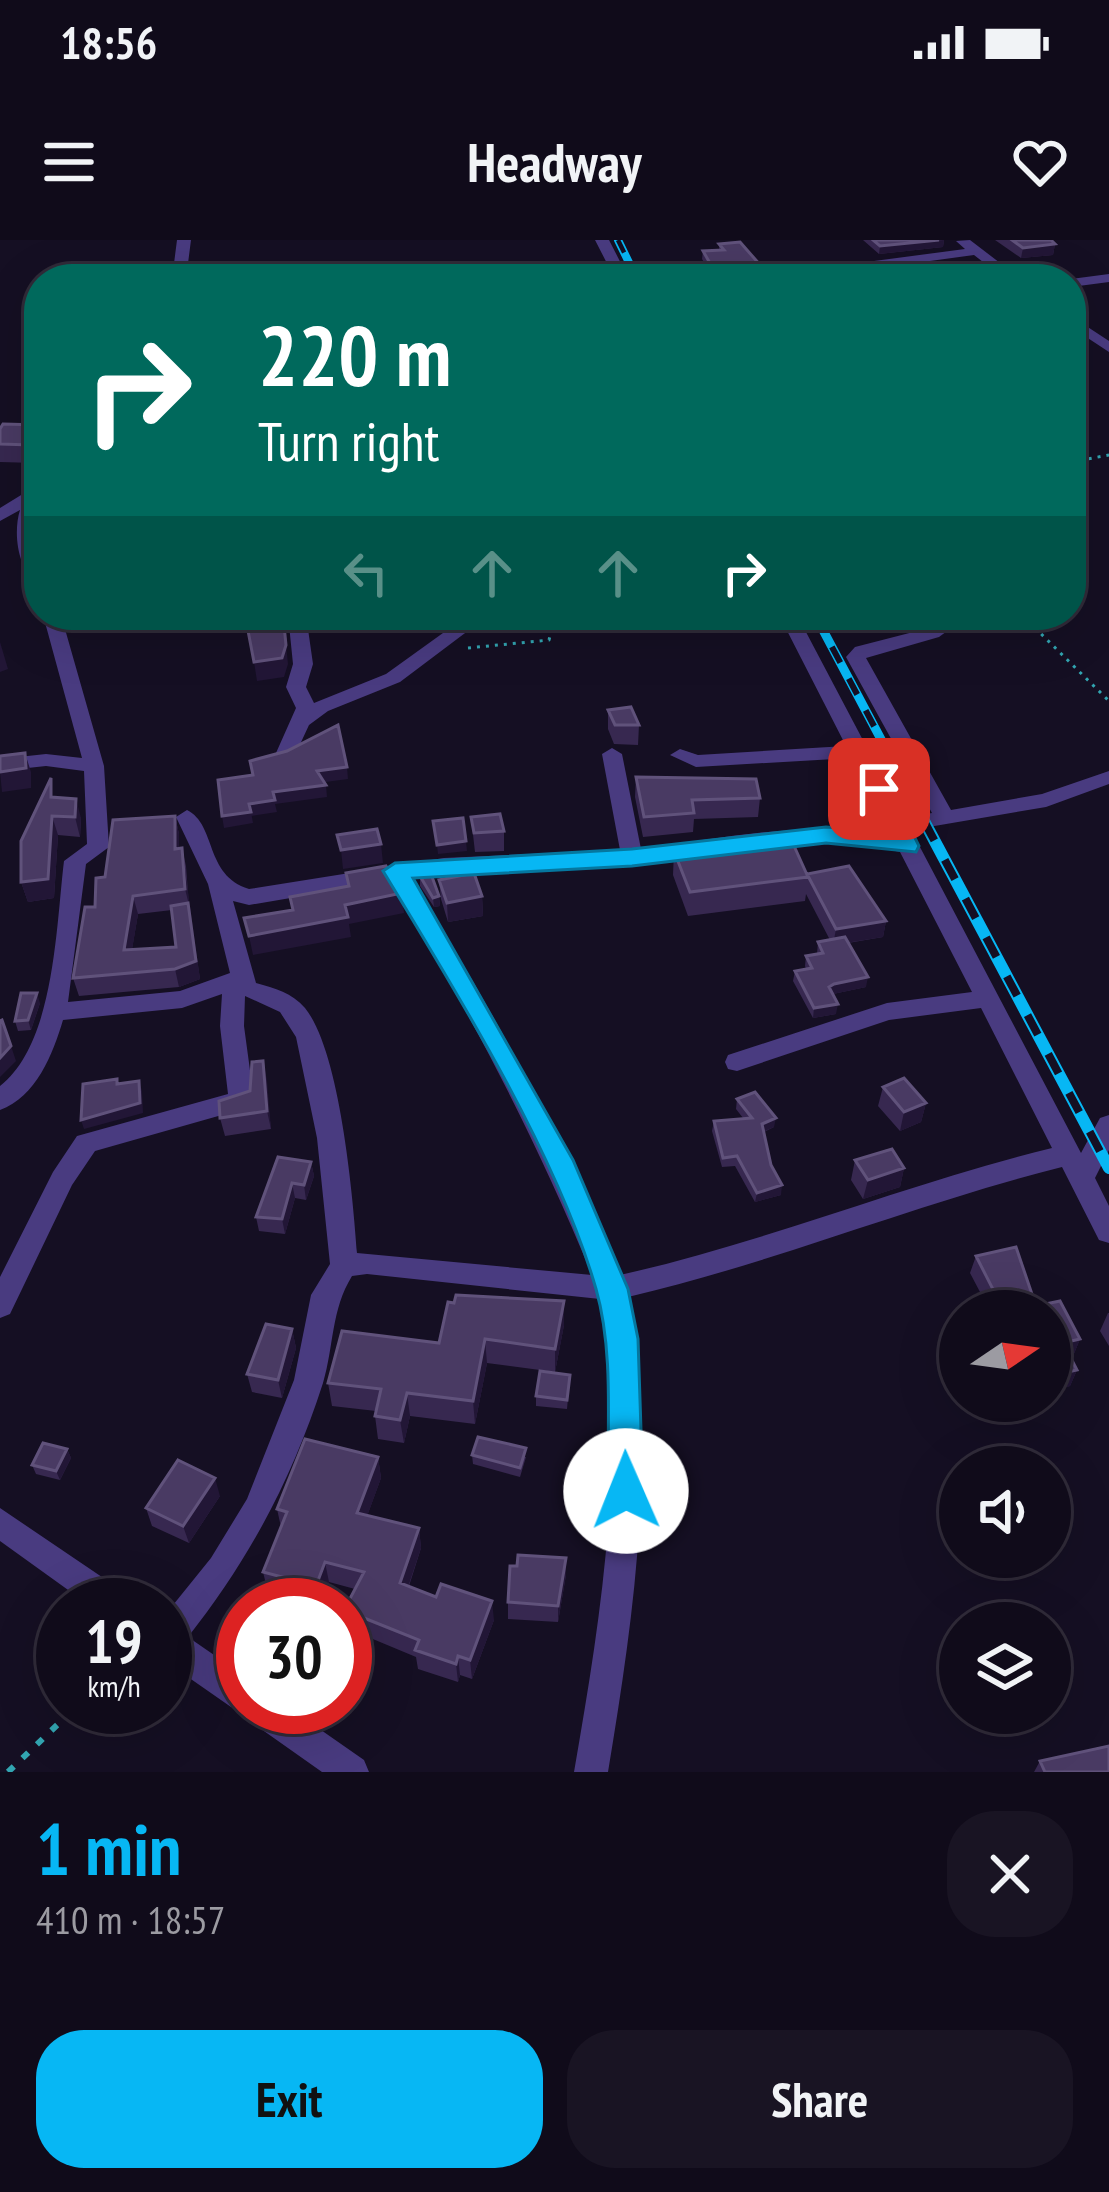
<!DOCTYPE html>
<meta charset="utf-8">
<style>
body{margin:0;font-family:"PT Sans Narrow",sans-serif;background:#191423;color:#f1f3f6;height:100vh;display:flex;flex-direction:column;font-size:45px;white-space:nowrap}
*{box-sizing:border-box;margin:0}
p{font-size:39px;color:#9c9ba2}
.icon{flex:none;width:66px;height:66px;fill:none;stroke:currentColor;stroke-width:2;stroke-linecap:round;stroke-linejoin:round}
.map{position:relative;height:1532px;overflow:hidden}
.sheet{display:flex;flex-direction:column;background:#100b1a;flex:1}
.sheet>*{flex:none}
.banner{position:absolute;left:24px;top:24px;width:1062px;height:366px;border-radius:48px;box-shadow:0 12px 48px #0002,0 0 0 3px #302b39;background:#00695c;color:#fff;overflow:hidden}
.needle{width:78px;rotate:77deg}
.buttons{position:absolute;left:939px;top:1050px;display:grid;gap:24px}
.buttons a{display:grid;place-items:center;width:132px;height:132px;border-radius:50%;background:#100b1a;box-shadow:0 12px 48px #0002,0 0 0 3px #302b39;font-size:60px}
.speed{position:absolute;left:36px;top:1338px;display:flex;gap:24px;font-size:60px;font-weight:700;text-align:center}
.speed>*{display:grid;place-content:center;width:156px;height:156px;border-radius:50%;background:#100b1a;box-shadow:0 12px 48px #0002,0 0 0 3px #302b39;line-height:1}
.speed small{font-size:30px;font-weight:400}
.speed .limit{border:18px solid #d22;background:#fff;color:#111}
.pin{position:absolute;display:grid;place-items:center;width:102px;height:102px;color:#fff;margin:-51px;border-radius:24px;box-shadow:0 6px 18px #0006}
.me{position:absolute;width:132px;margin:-66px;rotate:359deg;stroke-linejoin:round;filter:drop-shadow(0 0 9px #0008)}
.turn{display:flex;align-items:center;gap:42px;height:252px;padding:0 36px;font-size:54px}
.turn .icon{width:156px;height:156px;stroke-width:2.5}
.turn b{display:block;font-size:84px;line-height:102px}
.lanes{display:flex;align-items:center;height:114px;padding:0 36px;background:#0003;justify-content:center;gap:60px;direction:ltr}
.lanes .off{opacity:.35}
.round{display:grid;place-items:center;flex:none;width:126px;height:126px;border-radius:48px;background:#191423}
.headline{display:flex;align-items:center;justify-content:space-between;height:204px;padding:0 36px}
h1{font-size:72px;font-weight:600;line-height:90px;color:#07b7f4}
.action{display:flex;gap:24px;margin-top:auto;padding:24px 36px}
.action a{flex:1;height:138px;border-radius:48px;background:#07b7f4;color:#111;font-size:48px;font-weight:600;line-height:138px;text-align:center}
.action a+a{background:#191423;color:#f1f3f6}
.status{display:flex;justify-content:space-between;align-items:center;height:84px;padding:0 60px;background:#100b1a;direction:ltr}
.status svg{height:33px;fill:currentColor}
header{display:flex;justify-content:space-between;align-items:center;height:156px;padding:0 36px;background:#100b1a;font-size:54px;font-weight:600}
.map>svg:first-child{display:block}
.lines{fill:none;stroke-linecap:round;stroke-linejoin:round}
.path-far1{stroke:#32a5b1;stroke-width:3;stroke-dasharray:3 6;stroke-linecap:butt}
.path{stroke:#32a5b1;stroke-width:6;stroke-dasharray:8 12;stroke-linecap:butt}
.minor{fill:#493b80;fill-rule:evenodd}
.rail-far2-casing{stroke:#07b7f4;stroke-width:8}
.rail-far1-casing{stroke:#07b7f4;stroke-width:9}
.rail-casing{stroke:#07b7f4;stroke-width:12}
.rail-far2{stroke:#150f23;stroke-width:4.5;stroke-dasharray:14;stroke-linecap:butt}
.rail-far1{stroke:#150f23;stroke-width:6;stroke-dasharray:18;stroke-linecap:butt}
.rail{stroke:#150f23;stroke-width:8;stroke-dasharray:22;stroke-linecap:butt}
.wall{fill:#372850;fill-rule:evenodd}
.shaded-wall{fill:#221636}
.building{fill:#493a63;stroke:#60527b;stroke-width:3}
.route{fill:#07b7f4;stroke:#05779f;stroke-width:3}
</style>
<div class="status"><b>18:56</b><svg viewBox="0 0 49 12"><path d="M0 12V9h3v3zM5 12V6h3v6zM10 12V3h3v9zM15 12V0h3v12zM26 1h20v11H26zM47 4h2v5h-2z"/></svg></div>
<header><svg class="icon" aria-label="menu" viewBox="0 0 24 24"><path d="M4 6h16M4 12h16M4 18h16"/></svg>Headway<svg class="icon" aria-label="heart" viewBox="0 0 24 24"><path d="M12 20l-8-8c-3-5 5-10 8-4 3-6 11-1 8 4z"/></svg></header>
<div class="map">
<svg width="1109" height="1532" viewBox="0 0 1109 1532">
<rect width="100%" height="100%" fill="#150f23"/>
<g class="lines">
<path class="path-far1" d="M1071,222L1109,215
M1022,375L1109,461
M468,408L549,400L553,385L562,381L657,375"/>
<path class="path" d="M8,1532L76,1467"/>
<path class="minor" d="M177,0H191L186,39H172Z
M595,0H609L629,39H615Z
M970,0L1021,39H1005L974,15L798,39H761L768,35L965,9L956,1Z
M1109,34V42L1071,47V39Z
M1071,76L1109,101V112L1071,87Z
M39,244V257L23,268L35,272C31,297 39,318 39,343C17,331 13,292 20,270L0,281V268Z
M43,375H61L104,526L109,607L86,624L68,762L180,751L230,733L208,644L176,577L187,570C217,585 204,635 249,649L444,618L620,610L602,514L612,508L622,514L641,609C724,598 810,579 892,596L852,518L696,527L670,515L680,509L698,515L846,506L779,375H797L904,578L932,573L846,417L855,407L925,389L947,375H969L939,397L866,418L951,570L1042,554L1109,531V544L1046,567L911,590L1081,913L1100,878L1109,875V910L1095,938L1109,966V1003L1099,1000L1062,927C915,964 774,1023 628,1057C657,1216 634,1375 608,1532H574C601,1376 627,1217 600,1059L367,1034L352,1036C331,1070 334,1106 323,1143C292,1239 250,1318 188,1397L243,1435V1467H288L364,1520L369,1532H322L247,1479L244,1472L231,1467L165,1421V1375L211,1318L247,1259L294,1140L311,1055L330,1024L317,898L296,797L280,772L245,756L244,786L254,860L250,867L95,911L72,945L10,1074L0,1078V1037L53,932L77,896L228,854L220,786L222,754L182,768L63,780C53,814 36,857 0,870V846C55,803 56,686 64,621L87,604L84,531L46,526L0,531V519L46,514L82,518ZM853,602L900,612L972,752L887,763L728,815L725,822L728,829L737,831L889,780L981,768L1052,908C906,944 767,1002 620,1035C561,897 491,765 410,638C484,626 558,631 632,624C706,618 778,605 853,602ZM390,641C468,768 536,898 592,1035L357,1013C353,956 340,811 305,768C292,753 275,748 256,743L233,661L249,665Z
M288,375H306L313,424L306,447L314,463L386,434L468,375H489L400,442L328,471L309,485L296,513L286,519L276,513L296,468L286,447L293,424Z
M0,1268L127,1354L132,1365H89L0,1301Z"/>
<g class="rail-far2-casing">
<path id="rail-far2" d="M618,0L637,39"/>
</g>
<g class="rail-far1-casing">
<path id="rail-far1" d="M815,375L926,584"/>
</g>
<g class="rail-casing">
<path id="rail" d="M924,581L1109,928"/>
</g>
<use href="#rail-far2" class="rail-far2"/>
<use href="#rail-far1" class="rail-far1"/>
<use href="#rail" class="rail"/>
</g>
<path class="wall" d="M863,0H944L943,7L879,14Z
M995,0H1051L1055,4L1053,15L1021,18Z
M719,4L760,34L714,39L702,19L703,11L719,10Z
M39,185V216L35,223L0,222V189Z
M608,470L639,485L638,505L614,504L608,489Z
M636,537L760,558L758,577L694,579L693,592L643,597L635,557Z
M56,558L81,578L80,597L58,595L54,658L28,662L21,642Z
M175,576L179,594V608H182L186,626L189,666L200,739L179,747L79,756L73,738L105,637ZM172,670L176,707L132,709L138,674Z
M471,577L504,591V611L475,612Z
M674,611L807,634L886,681L883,697L848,703L866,747L833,754L836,774L813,778L793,741L795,731L806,729L805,726L806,716L817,714L818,702L830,700L806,654L805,661L688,676L673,635Z
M420,636L439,656L440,666L434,667L420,646Z
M439,640L482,656L483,676L448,682L441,659Z
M40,763L31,790L18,791L15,781Z
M263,821L271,889L225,896L220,878L250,851Z
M883,847L926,863L921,882L900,891L878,866Z
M737,859L774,887L764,892L771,925L781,955L755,962L735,926L722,927L712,891L714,881L743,878L736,869Z
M855,920L904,928L900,947L863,959L851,940Z
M311,922L314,936L306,960L295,958L285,994L259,991L256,977Z
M1016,1007L1036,1066L1060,1061L1080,1099L1073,1116L1070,1117L1077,1130L1070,1146L1050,1151V1071H990L970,1033L976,1016Z
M1108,1073H1109V1106L1100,1091Z
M564,1085L555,1132L487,1123L475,1184L410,1176L404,1203L378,1199L375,1176L376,1171L332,1166L328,1143L439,1103Z
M292,1089L296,1108L282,1158L252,1152L247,1134Z
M570,1135L567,1169L536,1166V1156Z
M67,1209L71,1218L60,1240L36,1234L32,1225Z
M472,1215L526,1217L520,1237L473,1224Z
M378,1217L381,1238L367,1276L419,1288L421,1308L409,1346L494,1380L472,1439L460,1435L458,1442L418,1429L416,1417L368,1397L363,1406L345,1398V1368L355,1349L329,1342L321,1365L268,1352L263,1332L281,1287L277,1269Z
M220,1256L189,1303L152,1286L146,1268Z
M566,1335L558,1382L508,1379V1362Z
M1040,1521L1109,1532H1034Z"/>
<path class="shaded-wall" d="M944,0L943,7L879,14L880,6Z
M1055,4L1053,15L1021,18L1023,8Z
M761,26L760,34L714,39L715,32Z
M39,190V216L35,223L31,205Z
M283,375L288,424L284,437L257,441L254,422Z
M0,402L8,429L0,432Z
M25,513L31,532V548L2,552L0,532Z
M347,527L348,539L318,543L317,531Z
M326,545L327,557L275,564L277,572L251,576L249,564L273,552Z
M76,559L81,578L80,597L75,577Z
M251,572L253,583L224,588L222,576Z
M52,576L58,595L54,658L28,662L21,642Z
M175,576L179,594V627L175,609Z
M466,601L467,611L438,614L437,605Z
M381,604L383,623L343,629L341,610Z
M182,608L200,739L179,747L175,729L189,665L185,649Z
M402,653L404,673L349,684L351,697L253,715L249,696L345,665Z
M133,656L138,674L129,728L124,710Z
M439,656L440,666L434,667L433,658Z
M482,656L483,676L448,682L447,663Z
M886,681L883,697L833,705L836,689Z
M868,737L866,747L833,754L829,747L834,744Z
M37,753L40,763L31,790L28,780Z
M838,764L836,774L813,778L814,768Z
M11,806L16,821L0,837V818Z
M263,821L267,840L271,889L267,871Z
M139,841L142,851L143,873L84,889L81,880Z
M926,863L921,882L900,891L904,872Z
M776,878L774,887L760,893L762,884Z
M311,922L314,936L306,960L304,945Z
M904,928L900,947L863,959L868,940Z
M292,943L295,958L285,994L282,979Z
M782,945L781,955L755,962L757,953Z
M564,1061V1085L555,1132V1109Z
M292,1089L296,1108L282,1158L278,1140Z
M485,1099L487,1123L475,1184L473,1161Z
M1080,1099L1073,1116L1056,1120L1063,1103Z
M1077,1130L1070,1146L1050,1151V1136Z
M407,1153L410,1176L404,1203L400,1180Z
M67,1209L71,1218L60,1240L56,1231Z
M378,1217L381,1238L361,1293L357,1273Z
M215,1238L220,1256L189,1303L183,1286Z
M419,1288L421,1308L403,1362L400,1343Z
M566,1318V1335L558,1382V1366Z
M325,1322L329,1342L320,1365L316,1346Z
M492,1361L494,1380L472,1439L470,1420Z
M364,1378L368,1397L363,1406L359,1387Z
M458,1416L460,1435L458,1442L456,1424Z"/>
<path class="building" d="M873,0H939L880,6Z
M1012,0H1051L1055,4L1023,8Z
M740,2L761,26L715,32L703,11L724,10L719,4Z
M3,184L39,185V190L31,205L0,204V189Z
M245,375H283L286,405L282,418L254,422Z
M631,467L639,485H615L608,470Z
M338,485L347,527L317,531L326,545L273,552L275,560L249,564L251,572L222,576L218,540L253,535L250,521L287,511Z
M25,513L26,528L0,532V516Z
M636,537L756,539L760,558L692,560L694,573L644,577Z
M51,538V557L76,559L75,577L52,576L48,639L21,642V601Z
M500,574L504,591L474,593L471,577Z
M175,576V609L182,608L185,649L133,656L124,710L176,707L171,666L188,663L196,721L175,729L73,738L85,667H95L96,638L105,637L113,580Z
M463,578L466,601L437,605L433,581Z
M377,589L381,604L341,610L337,595Z
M790,597L808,637L690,652L674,611Z
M386,626L402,653L345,665L348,677L249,696L244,678L293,670L290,657L349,646L346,633Z
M849,626L886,681L836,689L807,634Z
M474,633L482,656L447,663L439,640Z
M431,634L439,656L433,658L420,636Z
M845,697L868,737L834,744L829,747L838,764L814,768L795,731L812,728L806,716L823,713L818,702Z
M21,753H37L28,780L15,781Z
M2,780L11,806L0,818V781Z
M263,821L267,871L220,878L219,861L250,851L252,822Z
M904,838L926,863L904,872L883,847Z
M117,839V844L139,841L140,863L81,880L83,844Z
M755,852L776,878L762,884L771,925L782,945L757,953L737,916L723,918L714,881L752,878L737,859Z
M892,909L904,928L868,940L855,920Z
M278,917L311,922L304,945L292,943L282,979L256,977Z
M1016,1007L1036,1066L1060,1061L1080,1099L1063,1103L1077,1130L1050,1136V1071H1024L1023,1069L1002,1067L976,1016Z
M456,1055L564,1061L555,1109L485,1099L473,1161L407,1153L400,1180L375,1176L381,1149L328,1143L342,1091L439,1103L448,1062L454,1063Z
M266,1084L292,1089L278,1140L247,1134Z
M540,1131L570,1135L567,1160L536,1156Z
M478,1197L526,1208L520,1228L472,1215Z
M305,1199L378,1217L357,1273L419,1288L400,1343L436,1357L441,1344L492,1361L470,1420L458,1416L456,1424L415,1410L419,1400L364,1378L359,1387L345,1381V1368L364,1332L325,1322L316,1346L263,1332L287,1272L277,1269Z
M43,1203L67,1209L56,1231L32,1225Z
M178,1220L215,1238L183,1286L146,1268Z
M518,1315L566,1318L558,1366L508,1362L510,1326H517Z
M1109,1506V1532H1045L1040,1521Z"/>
<path class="route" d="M879,541L891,549L919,606L916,612L826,603L632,626L413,638L573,920L628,1049L638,1099L643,1251L638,1263L626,1267L613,1263L608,1251C607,1186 614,1112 596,1049C558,916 456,751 383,631L395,623L632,609L826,587L888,592L867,549Z"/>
</svg>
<div class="buttons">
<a><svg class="needle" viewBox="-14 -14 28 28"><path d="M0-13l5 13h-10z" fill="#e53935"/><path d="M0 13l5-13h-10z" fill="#9c9ba2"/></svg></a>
<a><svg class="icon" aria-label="sound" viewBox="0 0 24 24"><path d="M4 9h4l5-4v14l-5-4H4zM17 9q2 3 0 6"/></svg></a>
<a><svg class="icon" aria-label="layers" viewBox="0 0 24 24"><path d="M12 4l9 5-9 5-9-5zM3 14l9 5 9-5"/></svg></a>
</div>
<div class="speed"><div>19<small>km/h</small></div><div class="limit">30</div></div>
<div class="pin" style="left:879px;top:549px;background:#d93025"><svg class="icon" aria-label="arrive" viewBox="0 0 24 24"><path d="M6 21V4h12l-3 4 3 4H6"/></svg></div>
<svg class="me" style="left:626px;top:1251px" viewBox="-20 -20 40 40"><circle r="19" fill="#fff"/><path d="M0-13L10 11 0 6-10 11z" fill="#07b7f4"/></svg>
<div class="banner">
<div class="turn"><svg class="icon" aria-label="right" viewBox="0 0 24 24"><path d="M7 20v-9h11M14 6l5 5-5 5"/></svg><div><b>220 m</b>Turn right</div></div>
<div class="lanes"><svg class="icon off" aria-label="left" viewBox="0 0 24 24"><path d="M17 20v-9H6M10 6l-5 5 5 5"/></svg><svg class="icon off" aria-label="ahead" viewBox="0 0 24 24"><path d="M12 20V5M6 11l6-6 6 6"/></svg><svg class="icon off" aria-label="ahead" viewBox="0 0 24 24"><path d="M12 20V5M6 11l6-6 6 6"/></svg><svg class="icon" aria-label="right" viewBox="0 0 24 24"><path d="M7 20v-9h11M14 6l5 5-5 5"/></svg></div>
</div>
</div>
<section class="sheet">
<div class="headline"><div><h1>1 min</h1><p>410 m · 18:57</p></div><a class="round"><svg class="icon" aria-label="close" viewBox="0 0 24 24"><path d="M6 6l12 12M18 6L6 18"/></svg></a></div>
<div class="action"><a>Exit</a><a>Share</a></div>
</section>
